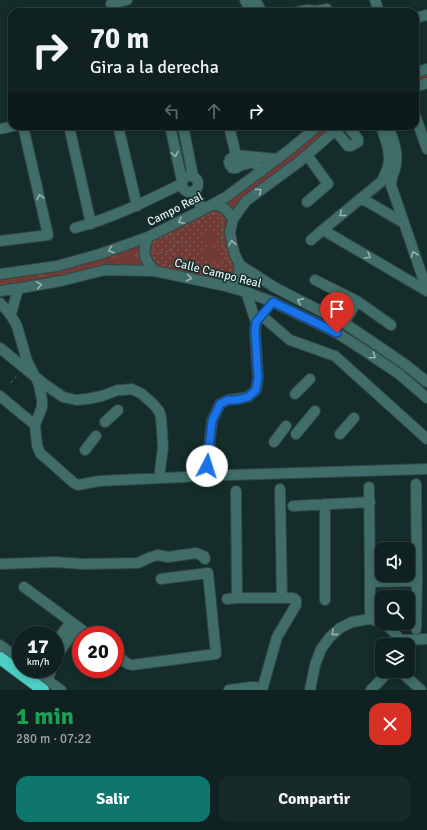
<!DOCTYPE html>
<html lang="es">
<meta charset="utf-8">
<style>
body{margin:0;font-family:Signika,sans-serif;background:#182929;color:#f1f3f6;height:100vh;display:flex;flex-direction:column;font-size:15px;white-space:nowrap}
*{box-sizing:border-box;margin:0}
p{font-size:13px;color:#9ba3a5}
.icon{flex:none;width:22px;height:22px;fill:none;stroke:currentColor;stroke-width:2;stroke-linecap:round;stroke-linejoin:round}
.map{position:relative;height:690px;overflow:hidden}
.drawer{display:flex;flex-direction:column;background:#0f2120;flex:1}
.drawer>*{flex:none}
.hud{position:absolute;left:8px;top:8px;width:411px;height:122px;border-radius:12px;box-shadow:0 2px 6px #0003,0 0 0 1px #2f3e3e;background:#0f2120;color:#f1f3f6;overflow:hidden}
.buttons{position:absolute;left:375px;top:542px;display:grid;gap:8px}
.buttons a{display:grid;place-items:center;width:40px;height:40px;border-radius:8px;background:#0f2120;box-shadow:0 2px 6px #0003,0 0 0 1px #2f3e3e;font-size:20px}
.speed{position:absolute;left:12px;top:626px;display:flex;gap:8px;font-size:20px;font-weight:700;text-align:center}
.speed>*{display:grid;place-content:center;width:52px;height:52px;border-radius:50%;background:#0f2120;box-shadow:0 2px 6px #0003,0 0 0 1px #2f3e3e;line-height:1}
.speed small{font-size:10px;font-weight:400}
.speed .limit{border:6px solid #d22;background:#fff;color:#111}
.pin{position:absolute;display:grid;place-items:center;width:34px;height:34px;color:#fff;margin:-41px -17px;border-radius:50% 50% 50% 0;rotate:-45deg;box-shadow:0 0 4px #0007}
.pin .icon{rotate:45deg}
.me{position:absolute;width:44px;margin:-22px;rotate:5deg;stroke-linejoin:round;filter:drop-shadow(0 0 3px #0008)}
.turn{display:flex;align-items:center;gap:14px;height:84px;padding:0 16px;font-size:18px}
.turn .icon{width:52px;height:52px;stroke-width:2.5}
.turn b{display:block;font-size:28px;line-height:34px}
.lanes{display:flex;align-items:center;height:38px;padding:0 16px;background:#0003;justify-content:center;gap:20px;direction:ltr}
.lanes .off{opacity:.35}
.round{display:grid;place-items:center;flex:none;width:42px;height:42px;border-radius:12px;background:#182929}
.overview{display:flex;align-items:center;justify-content:space-between;height:68px;padding:0 16px}
h1{font-size:24px;font-weight:700;line-height:30px;color:#1e9e55}
.action{display:flex;gap:8px;margin-top:auto;padding:8px 16px}
.action a{flex:1;height:46px;border-radius:12px;background:#0f766e;color:#fff;font-size:16px;font-weight:700;line-height:46px;text-align:center}
.action a+a{background:#182929;color:#f1f3f6}
.map>svg:first-child{display:block}
.grass{fill:url(#grass-tufts)}
.park{fill:url(#park-dots)}
.pitch{fill:#713a34}
.lines{fill:none;stroke-linecap:round;stroke-linejoin:round}
.canal{stroke:#84332d;stroke-width:7}
.minor-casing{stroke:#304745;stroke-width:12}
.highway-casing{stroke:#304745;stroke-width:14}
.path{stroke:#526765;stroke-width:1;stroke-dasharray:3 3;stroke-linecap:butt}
.minor{stroke:#406d69;stroke-width:10}
.highway{stroke:#4ecfc5;stroke-width:12}
.oneway{stroke:#97b3b0}
.route-casing{stroke:#114b97;stroke-width:10}
.route{stroke:#1a73e8;stroke-width:7}
.labels{text-anchor:middle;stroke-width:3;stroke-linejoin:round;paint-order:stroke}
.street-label{font-size:12px;fill:#deedeb;stroke:#142c2a}
</style>
<div class="map">
<svg width="427" height="690" viewBox="0 0 427 690">
<defs>
<pattern id="grass-tufts" width="24" height="20" patternUnits="userSpaceOnUse"><rect width="24" height="20" fill="#713a34"/><path d="M3 7l-1-3M5 7V3M7 7l1-3M15 17l-1-3M17 17v-4M19 17l1-3" fill="none" stroke="#855752"/></pattern>
<pattern id="park-dots" width="8" height="8" patternUnits="userSpaceOnUse"><rect width="8" height="8" fill="#713a34"/><path d="M2 2h.1M6 6h.1" fill="none" stroke="#855752" stroke-width="1.8" stroke-linecap="round"/></pattern>
</defs>
<rect width="100%" height="100%" fill="#142c2a"/>
<path class="grass" d="M318,126H340L233,219L222,206L226,197Z
M148,237L154,271L105,270L0,291V274L57,266Z"/>
<path class="park" d="M225,208L240,265L225,286L154,271L146,260L148,237L204,209Z"/>
<path class="pitch" d="M202,234H217V245H202Z
M204,250H219V260H204Z"/>
<g class="lines">
<path class="canal" d="M415,80L427,76"/>
<g class="minor-casing">
<path id="minor" d="M245,0L251,12
M255,0L262,12
M375,0L379,12
M111,4L127,0
M297,12L307,10L316,11L327,9
M415,18L427,15
M415,72L427,69
M415,87L427,83
M415,115L427,149
M69,126L91,224
M118,126L137,206
M170,126L182,181
M183,126L193,176
M229,126L236,155L239,160
M388,126C394,141 399,153 395,169C393,175 391,179 391,185L427,290
M0,129L14,126
M335,130L348,146H351L358,142V139L348,126
M261,172L255,162L242,165L236,168H232L230,165L229,162L230,159L236,155L278,159
M182 184a8 8 0 1 1 16 0a8 8 0 1 1-16 0Z
M194,191L202,210
M361,198L404,223
M307,202L328,184L307,155
M213,204C225,207 226,209 233,219L230,232L232,244L235,255L240,265L238,275L234,281L225,286
M233,219L246,201L299,162L340,126
M75,228C112,218 147,201 181,184
M323,230L427,291
M148,237C142,254 143,256 154,271
M311,240L319,233L382,181L388,167L389,158L388,148L381,126
M0,241L48,235L23,126
M240,265L274,287L344,323L374,343L406,365L427,382
M0,274L57,266L100,254L148,237L204,209L226,197L289,150L318,126
M315,280L357,301L391,325
M0,291L27,287L61,281L105,270L154,271L225,286L246,292L273,302L337,333L368,353L399,374L427,398
M0,303C7,310 13,317 17,326L27,361L36,378L39,385L42,400V407L35,425L37,445L40,453L74,483L78,485L99,481L185,477L195,476L202,472L207,466L212,421L220,404L228,400L237,399L248,397L256,390L258,378L255,331L256,322L246,292
M11,314L18,289
M262,316L290,340L335,356L427,439
M344,323L357,301
M0,348L43,383L63,397L76,400L87,399L102,396L118,390H123L132,389L142,394L154,405L159,411L161,417L163,447L160,470L161,478
M295,394L310,379
M0,396L35,425
M105,422L118,410
M296,434L315,411
M340,434L354,418
M274,442L286,426
M85,450L96,436
M195,476L427,469
M369,487L370,582L417,581L416,484
M280,489L282,598
M236,491L237,598H293L296,600V605L277,637L262,690
M293,506L370,502
M0,564L55,562L83,564L138,563L151,557L158,555L168,557L196,553L201,555L205,559L204,556
M24,587L89,635
M227,599L237,598
M325,600V504
M370,619V582
M383,623C391,629 399,635 401,645
M416,629L417,581
M400,640L427,639
M55,643L71,622
M0,645L21,661
M115,654L128,664L132,665L216,654L208,573L161,579
M55,658L77,627
M32,669L61,690
M400,671L421,690
M48,681L51,669
M229,690L251,687H255L261,690
M310,690L315,665L321,649L330,637L340,628L352,622L370,619L382,622
M371,690L389,671"/>
</g>
<g class="highway-casing">
<path id="highway" d="M0,658L43,690"/>
</g>
<path class="path" d="M211,213C216,212 220,213 222,218C225,224 221,236 223,244C224,253 231,261 232,271L227,276L224,277C214,275 204,272 194,270C182,267 152,268 152,252C152,248 154,243 157,241C162,236 171,236 177,233C182,231 185,227 190,224C193,223 196,223 199,222C203,220 207,215 211,213Z
M172 250a8 8 0 1 1 16 0a8 8 0 1 1-16 0Z
M153,253L171,251
M11,383L18,374"/>
<use href="#minor" class="minor"/>
<use href="#highway" class="highway"/>
</g>
<defs><path id="oneway-chevron" d="M-2-3.5L2.5 0L-2 3.5" fill="none" stroke-width="1.6" stroke-linecap="round" stroke-linejoin="round"/></defs>
<g class="oneway">
<use href="#oneway-chevron" transform="translate(175 154) rotate(78)"/>
<use href="#oneway-chevron" transform="translate(259 191) rotate(-36)"/>
<use href="#oneway-chevron" transform="translate(40 197) rotate(-103)"/>
<use href="#oneway-chevron" transform="translate(342 214) rotate(141)"/>
<use href="#oneway-chevron" transform="translate(181 221) rotate(154)"/>
<use href="#oneway-chevron" transform="translate(232 243) rotate(-100)"/>
<use href="#oneway-chevron" transform="translate(111 250) rotate(161)"/>
<use href="#oneway-chevron" transform="translate(414 254) rotate(-109)"/>
<use href="#oneway-chevron" transform="translate(368 256) rotate(30)"/>
<use href="#oneway-chevron" transform="translate(189 278) rotate(12)"/>
<use href="#oneway-chevron" transform="translate(39 285) rotate(-10)"/>
<use href="#oneway-chevron" transform="translate(300 301) rotate(-152)"/>
<use href="#oneway-chevron" transform="translate(373 356) rotate(35)"/>
<use href="#oneway-chevron" transform="translate(334 633) rotate(140)"/>
</g>
<g class="lines">
<g class="route-casing">
<path id="route" d="M207,466L212,421L220,404L228,400H237L248,397L256,390L258,378L255,331L256,322L273,302L337,333"/>
</g>
<use href="#route" class="route"/>
</g>
<g class="labels">
<g class="street-label">
<text transform="translate(175 209) rotate(-27)" y="4">Campo Real</text>
<text transform="translate(218 273) rotate(14)" y="4">Calle Campo Real</text>
</g>
</g>
</svg>
<div class="buttons">
<a><svg class="icon" aria-label="sound" viewBox="0 0 24 24"><path d="M4 9h4l5-4v14l-5-4H4zM17 9q2 3 0 6"/></svg></a>
<a><svg class="icon" aria-label="search" viewBox="0 0 24 24"><circle cx="10" cy="10" r="6"/><path d="M15 15l6 6"/></svg></a>
<a><svg class="icon" aria-label="layers" viewBox="0 0 24 24"><path d="M12 4l9 5-9 5-9-5zM3 14l9 5 9-5"/></svg></a>
</div>
<div class="speed"><div>17<small>km/h</small></div><div class="limit">20</div></div>
<div class="pin" style="left:337px;top:333px;background:#d93025"><svg class="icon" aria-label="arrive" viewBox="0 0 24 24"><path d="M6 21V4h12l-3 4 3 4H6"/></svg></div>
<svg class="me" style="left:207px;top:466px" viewBox="-20 -20 40 40"><circle r="19" fill="#fff"/><path d="M0-13L10 11 0 6-10 11z" fill="#1a73e8"/></svg>
<div class="hud">
<div class="turn"><svg class="icon" aria-label="right" viewBox="0 0 24 24"><path d="M7 20v-9h11M14 6l5 5-5 5"/></svg><div><b>70 m</b>Gira a la derecha</div></div>
<div class="lanes"><svg class="icon off" aria-label="left" viewBox="0 0 24 24"><path d="M17 20v-9H6M10 6l-5 5 5 5"/></svg><svg class="icon off" aria-label="ahead" viewBox="0 0 24 24"><path d="M12 20V5M6 11l6-6 6 6"/></svg><svg class="icon" aria-label="right" viewBox="0 0 24 24"><path d="M7 20v-9h11M14 6l5 5-5 5"/></svg></div>
</div>
</div>
<section class="drawer">
<div class="overview"><div><h1>1 min</h1><p>280 m · 07:22</p></div><a class="round" style="background:#d93025;color:#fff"><svg class="icon" aria-label="close" viewBox="0 0 24 24"><path d="M6 6l12 12M18 6L6 18"/></svg></a></div>
<div class="action"><a>Salir</a><a>Compartir</a></div>
</section>
